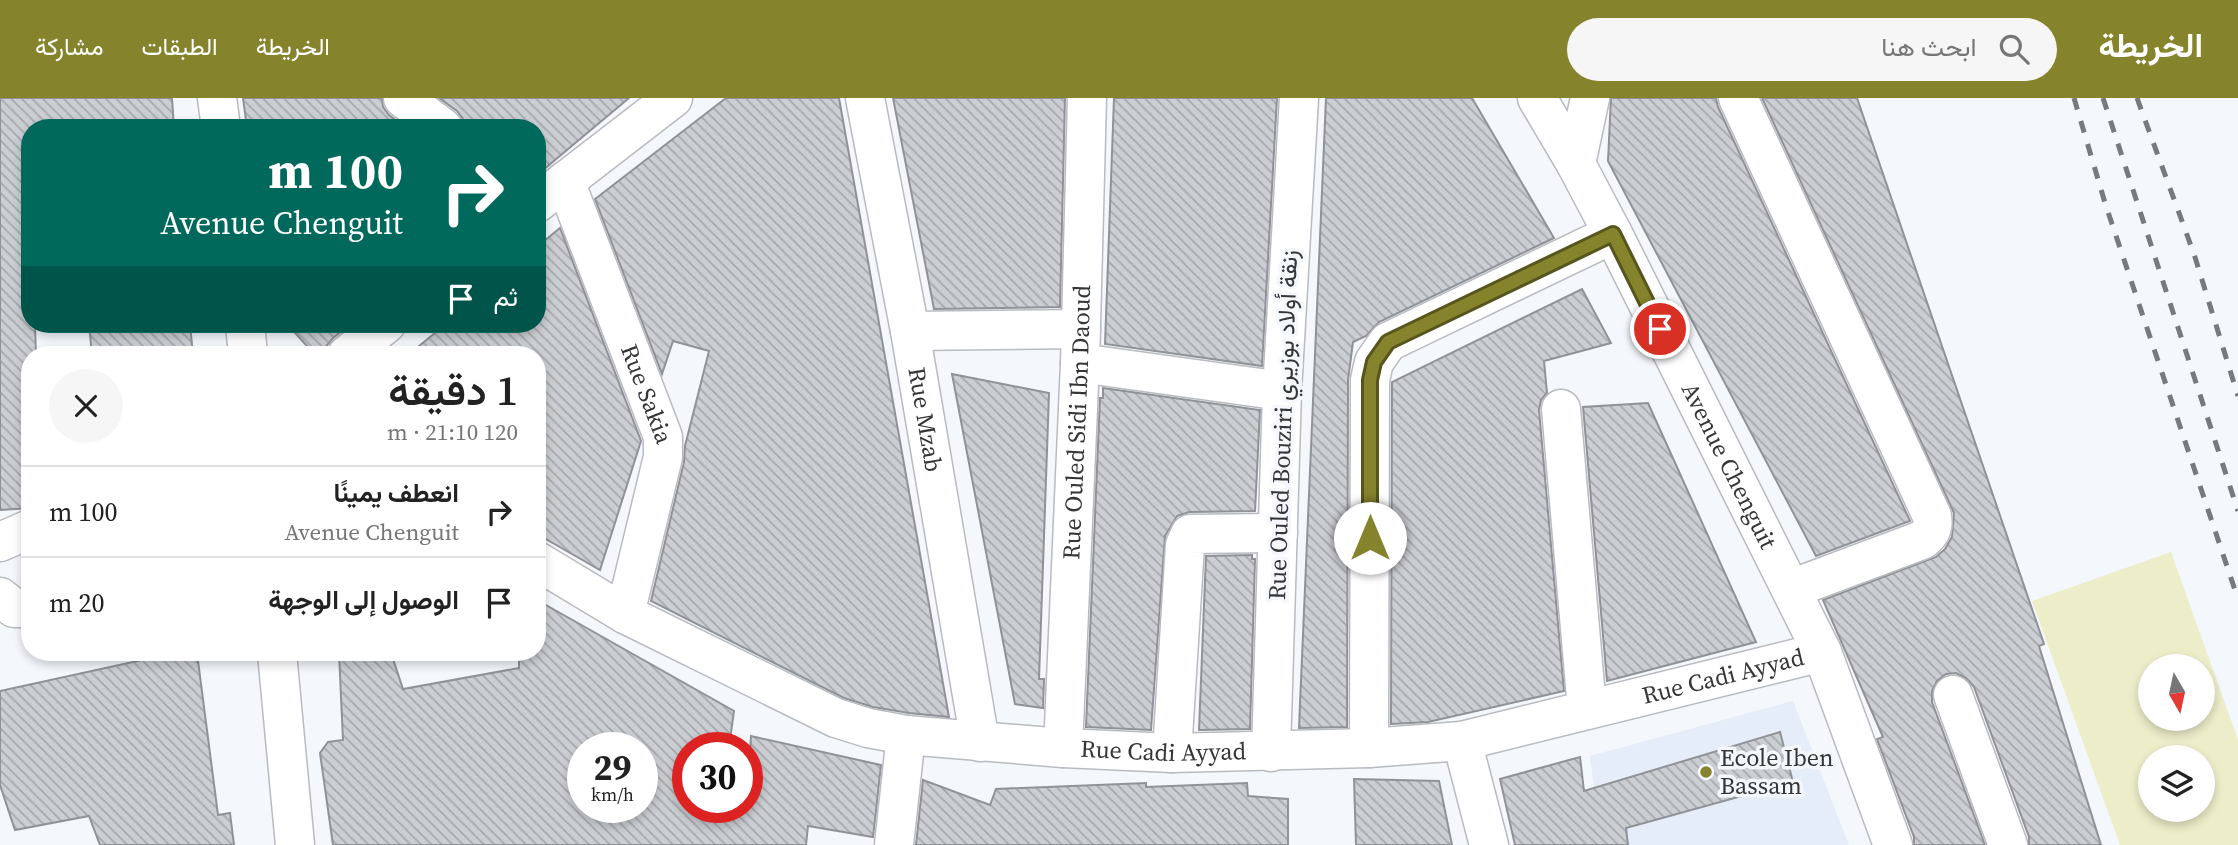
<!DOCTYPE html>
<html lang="ar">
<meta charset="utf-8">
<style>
body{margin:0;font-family:"Source Serif 4",Vazirmatn,serif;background:#f6f6f6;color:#222;direction:rtl;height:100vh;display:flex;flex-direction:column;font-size:26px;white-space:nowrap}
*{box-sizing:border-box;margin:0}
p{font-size:23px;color:#767676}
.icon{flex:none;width:38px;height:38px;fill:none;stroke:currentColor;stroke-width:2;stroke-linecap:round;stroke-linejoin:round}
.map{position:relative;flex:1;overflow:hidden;direction:ltr}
.sheet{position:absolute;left:21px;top:248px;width:525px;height:315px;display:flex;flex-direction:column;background:#fff;border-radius:28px;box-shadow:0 4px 10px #0003;direction:rtl}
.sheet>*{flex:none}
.hud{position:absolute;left:21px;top:21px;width:525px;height:214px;border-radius:28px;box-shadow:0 4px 10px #0003;direction:rtl;background:#00695c;color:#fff;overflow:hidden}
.needle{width:46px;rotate:171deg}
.controls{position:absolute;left:2138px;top:556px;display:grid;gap:14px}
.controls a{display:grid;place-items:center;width:77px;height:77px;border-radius:50%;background:#fff;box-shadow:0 4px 10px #0003;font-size:35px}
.speed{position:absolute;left:567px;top:634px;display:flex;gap:14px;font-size:35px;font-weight:700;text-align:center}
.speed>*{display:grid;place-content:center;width:91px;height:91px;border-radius:50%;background:#fff;box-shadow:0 4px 10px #0003;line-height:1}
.speed small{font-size:18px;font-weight:400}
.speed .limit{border:10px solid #d22;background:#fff;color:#111}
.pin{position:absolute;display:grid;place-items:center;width:60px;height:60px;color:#fff;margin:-30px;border:4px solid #fff;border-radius:50%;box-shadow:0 2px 7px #0007}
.me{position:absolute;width:77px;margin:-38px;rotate:0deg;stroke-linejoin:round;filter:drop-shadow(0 0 5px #0008)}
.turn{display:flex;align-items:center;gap:24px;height:147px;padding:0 28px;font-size:32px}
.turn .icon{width:91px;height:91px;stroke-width:2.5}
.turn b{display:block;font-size:49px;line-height:60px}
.then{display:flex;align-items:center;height:66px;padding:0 28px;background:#0003;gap:14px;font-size:26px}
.round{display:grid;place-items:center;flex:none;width:74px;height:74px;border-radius:37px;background:#f6f6f6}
.head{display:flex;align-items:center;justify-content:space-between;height:119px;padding:0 28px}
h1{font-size:42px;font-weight:600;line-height:52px}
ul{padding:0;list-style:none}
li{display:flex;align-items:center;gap:21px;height:91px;padding:0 28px;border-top:2px solid #e0e0e0}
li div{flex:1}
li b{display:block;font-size:26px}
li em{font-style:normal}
header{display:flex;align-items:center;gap:42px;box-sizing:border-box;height:98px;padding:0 35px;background:#85832c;color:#fff}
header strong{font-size:33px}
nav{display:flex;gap:38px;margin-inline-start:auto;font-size:24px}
.search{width:490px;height:63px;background:#f6f6f6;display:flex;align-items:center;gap:18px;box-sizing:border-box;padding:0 24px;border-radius:38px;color:#767676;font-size:26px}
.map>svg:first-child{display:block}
.built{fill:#e5edf8}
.green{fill:#ecedc9;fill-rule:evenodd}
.building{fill:url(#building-back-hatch);stroke:#8f9297;stroke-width:2;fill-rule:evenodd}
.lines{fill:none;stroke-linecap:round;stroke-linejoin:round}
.minor-casing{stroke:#b8bbc0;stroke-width:41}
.minor{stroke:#fff;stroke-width:38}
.rail{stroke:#77797c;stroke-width:5;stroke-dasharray:12 12;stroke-linecap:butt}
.route-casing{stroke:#56551d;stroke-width:18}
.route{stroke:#85832c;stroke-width:12}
.poi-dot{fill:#85832c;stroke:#f4f7fc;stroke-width:2.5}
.labels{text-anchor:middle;stroke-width:7;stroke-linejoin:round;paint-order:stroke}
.street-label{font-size:24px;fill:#353638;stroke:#f4f7fc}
.poi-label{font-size:24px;fill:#353638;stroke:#f4f7fc;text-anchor:start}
</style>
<header>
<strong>الخريطة</strong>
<div class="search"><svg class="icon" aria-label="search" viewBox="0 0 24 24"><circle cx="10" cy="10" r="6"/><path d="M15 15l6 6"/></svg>ابحث هنا</div>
<nav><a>الخريطة</a><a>الطبقات</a><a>مشاركة</a></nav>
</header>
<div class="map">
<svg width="2238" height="747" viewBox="0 0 2238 747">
<defs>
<pattern id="building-back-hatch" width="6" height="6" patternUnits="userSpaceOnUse" patternTransform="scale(1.75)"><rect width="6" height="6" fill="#cbced3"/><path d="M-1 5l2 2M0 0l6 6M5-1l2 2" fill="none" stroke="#a6a8ac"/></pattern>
</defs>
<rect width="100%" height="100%" fill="#f4f7fc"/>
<path class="built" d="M1793,603L1849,747H1601L1590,658Z"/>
<path class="green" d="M2171,454L2238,642V747H2120L2032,503ZM2151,569H2203V621H2151ZM2151,660H2203V712H2151Z"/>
<path class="building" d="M0,0H172L174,30H30V226H35L36,257H30V410L0,412Z
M243,0H382L383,9L389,17L406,30H247Z
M439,0H629L537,77V30H464L463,21L457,13Z
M726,0H839L949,619L909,615L873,609L844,600L651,503L684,364L685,348L709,253L673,243L662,276L595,101Z
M893,0H1065L1060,209L934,211Z
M1114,0H1277L1262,268L1105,246Z
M1326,0H1472L1554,140L1379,224L1366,238L1353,244L1348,282L1347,629L1299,630Z
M1611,0H1716L1718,9L1910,423L1816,458L1608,63Z
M1762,0H1857L2044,546L2039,548L2101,747H2029V739L1974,589L1966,580L1956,575L1946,576L1937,583L1932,593V604L1985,747H1914V739L1877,641L1883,639L1823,502L1936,459L1945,451L1952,439L1954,415Z
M560,130L641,343L600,472L537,436V257H408L446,226H537V149Z
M1582,191L1611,245L1544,263L1547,295L1541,302L1539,312L1564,593L1428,624L1391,626L1392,284Z
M89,226H190L193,257H92Z
M287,226H351L333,240L319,257H315Z
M952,276L1049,295L1039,581H1044L1043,610L1015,606Z
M1103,290L1260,312L1255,413L1189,414L1177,418L1165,438L1151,632L1086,629L1100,300H1103Z
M1648,305L1756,544L1607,583L1583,309Z
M1252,457V461H1255L1250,631L1199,632L1206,458Z
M537,502L734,613L729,649H688V709H747L751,638L881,667L873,739L808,728L806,747H333L320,655L328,644L343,642L339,555H391L403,591L519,570V555H537ZM583,649H642V709H583Z
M174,555H197L218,717L230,715L234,747H100L89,718L15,732L0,687V593Z
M1780,634L1793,684L1626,730L1628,747H1515L1500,681L1580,659L1584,693Z
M1354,681L1439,683L1452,747H1356Z
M923,682L990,707L996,691L1146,685V689L1247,685L1248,698L1288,701V747H916Z"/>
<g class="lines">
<g class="minor-casing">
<g id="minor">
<path d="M217,0L221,30"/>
<path d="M403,0L443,30"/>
<path id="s1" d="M865,0L910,233L980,644"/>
<path id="s2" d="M1537,0L1576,66L1613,136L1822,554L1893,747"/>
<path d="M1738,0L1932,418C1934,430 1931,435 1922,442L1791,491"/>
<path d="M1576,66L1590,0"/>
<path id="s3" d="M565,83L663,339V359L625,516"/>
<path d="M537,105L673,0"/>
<path d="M245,226L248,257"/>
<path d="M910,233L1081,231"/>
<path d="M347,257L386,226"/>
<path d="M1080,265L1282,293"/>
<path d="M1561,311L1587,611"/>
<path d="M0,444L30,431"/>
<path id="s4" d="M537,463L625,516L836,620L868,630L906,637L1063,650L1172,655L1369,650L1462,643L1822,554"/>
<path d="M0,499L14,510H30"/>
<path d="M277,555L295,747"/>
<path d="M1953,597L2008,747"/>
<path d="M1462,643L1489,747"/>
<path id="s5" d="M1063,650L1080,265L1087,0"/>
<path d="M1369,650L1370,282L1374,264L1388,244L1613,136"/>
<path d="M1271,654L1282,293L1299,0"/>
<path d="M1172,655L1185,447L1190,436L1278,435"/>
<path d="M894,747L906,637"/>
</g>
</g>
<use href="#minor" class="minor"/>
<path class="rail" d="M2074,0L2105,105L2238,501
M2103,0L2238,413
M2137,0L2194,156L2238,298"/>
</g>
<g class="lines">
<g class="route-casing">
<path id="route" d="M1370,440V282L1374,264L1388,244L1613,136L1660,231"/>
</g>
<use href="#route" class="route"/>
</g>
<circle class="poi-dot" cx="1706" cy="674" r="7"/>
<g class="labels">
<g class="street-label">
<text dy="8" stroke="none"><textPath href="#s3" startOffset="228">Rue Sakia</textPath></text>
<text dy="8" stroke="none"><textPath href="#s1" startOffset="327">Rue Mzab</textPath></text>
<text dy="8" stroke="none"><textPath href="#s5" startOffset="326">Rue Ouled Sidi Ibn Daoud</textPath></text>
<text transform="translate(1283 327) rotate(-88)" y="8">Rue Ouled Bouziri زنقة أولاد بوزيري</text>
<text dy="8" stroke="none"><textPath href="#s2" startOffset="415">Avenue Chenguit</textPath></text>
<text dy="8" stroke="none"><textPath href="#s4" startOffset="1236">Rue Cadi Ayyad</textPath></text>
<text dy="8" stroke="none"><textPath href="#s4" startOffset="668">Rue Cadi Ayyad</textPath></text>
</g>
<g class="poi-label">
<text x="1720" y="668">Ecole Iben<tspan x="1720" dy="28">Bassam</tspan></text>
</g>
</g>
</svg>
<div class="controls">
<a><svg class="needle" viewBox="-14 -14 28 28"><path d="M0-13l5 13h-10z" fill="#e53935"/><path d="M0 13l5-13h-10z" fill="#767676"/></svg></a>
<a><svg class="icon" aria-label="layers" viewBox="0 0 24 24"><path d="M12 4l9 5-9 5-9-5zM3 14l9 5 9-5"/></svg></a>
</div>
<div class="speed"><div>29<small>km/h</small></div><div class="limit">30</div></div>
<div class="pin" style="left:1660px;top:231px;background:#d93025"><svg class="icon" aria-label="arrive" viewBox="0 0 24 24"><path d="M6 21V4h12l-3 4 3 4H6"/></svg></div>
<svg class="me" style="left:1370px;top:440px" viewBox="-20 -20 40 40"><circle r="19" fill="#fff"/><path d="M0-13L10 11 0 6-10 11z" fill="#85832c"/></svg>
<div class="hud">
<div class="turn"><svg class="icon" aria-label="right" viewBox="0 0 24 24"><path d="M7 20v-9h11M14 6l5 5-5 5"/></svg><div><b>100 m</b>Avenue Chenguit</div></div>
<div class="then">ثم<svg class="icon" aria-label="arrive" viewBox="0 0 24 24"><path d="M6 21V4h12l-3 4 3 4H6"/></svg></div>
</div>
<section class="sheet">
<div class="head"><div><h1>1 دقيقة</h1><p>120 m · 21:10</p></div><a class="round"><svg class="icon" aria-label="close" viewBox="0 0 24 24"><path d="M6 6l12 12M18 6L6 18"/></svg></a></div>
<ul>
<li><svg class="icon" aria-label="right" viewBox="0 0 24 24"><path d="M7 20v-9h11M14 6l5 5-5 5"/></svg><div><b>انعطف يمينًا</b><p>Avenue Chenguit</p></div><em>100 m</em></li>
<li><svg class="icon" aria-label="arrive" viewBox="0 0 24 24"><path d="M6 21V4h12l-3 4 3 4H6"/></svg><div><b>الوصول إلى الوجهة</b></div><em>20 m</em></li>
</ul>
</section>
</div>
